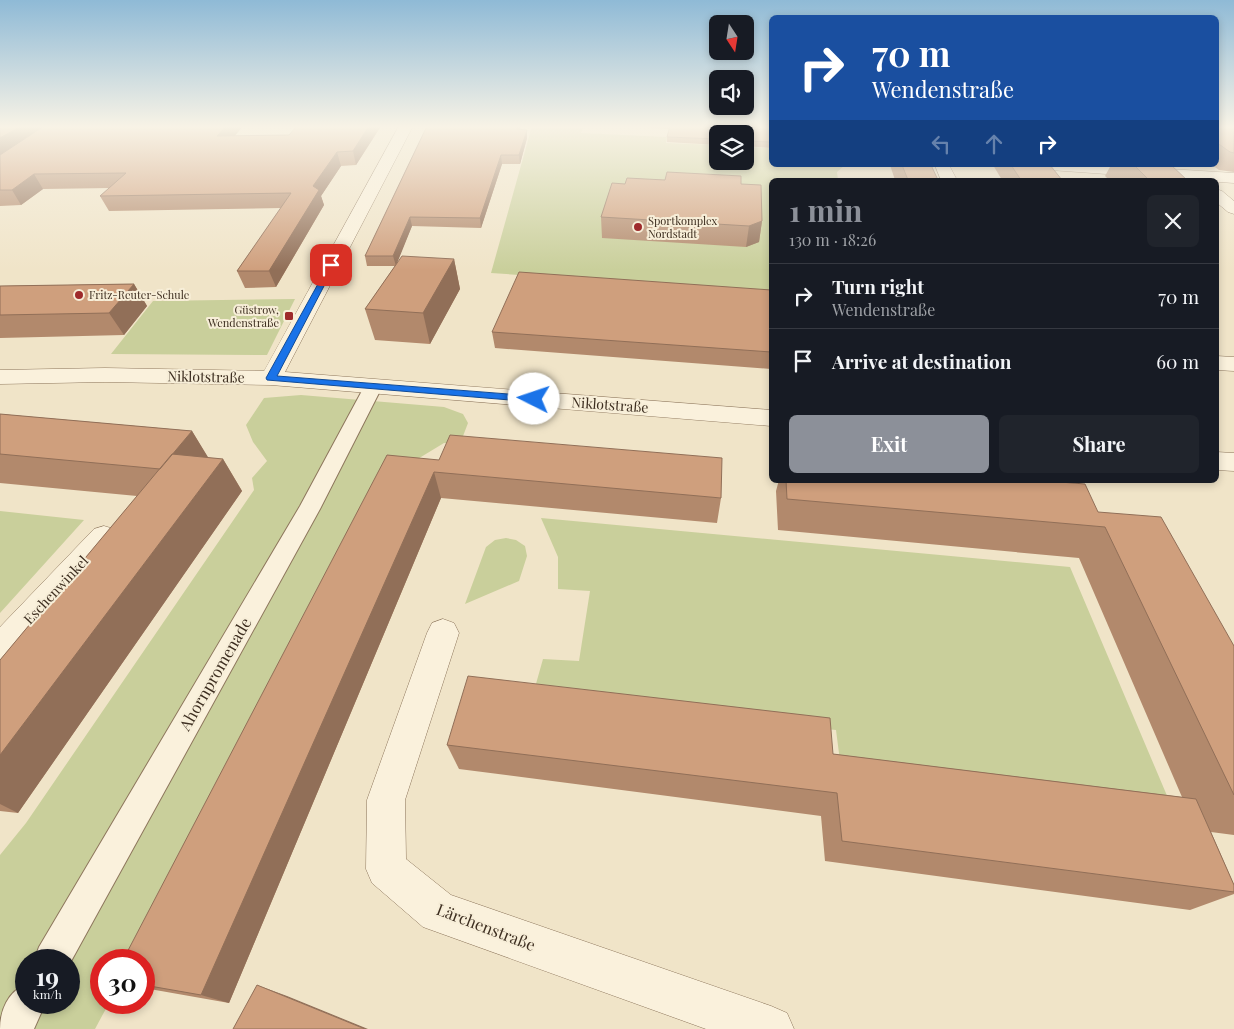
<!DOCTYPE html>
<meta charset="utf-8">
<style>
body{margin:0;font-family:"Playfair Display",serif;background:#20242c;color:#f1f3f6;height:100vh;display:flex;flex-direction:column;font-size:19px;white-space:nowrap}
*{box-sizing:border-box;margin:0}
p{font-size:16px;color:#9ea1a6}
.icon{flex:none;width:28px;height:28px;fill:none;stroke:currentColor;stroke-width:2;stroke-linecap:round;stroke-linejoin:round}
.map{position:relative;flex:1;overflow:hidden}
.sheet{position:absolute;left:769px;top:178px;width:450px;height:305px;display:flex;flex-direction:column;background:#171b24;border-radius:8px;box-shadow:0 2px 8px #0003}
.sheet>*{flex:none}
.banner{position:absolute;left:769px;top:15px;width:450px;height:152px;border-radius:8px;box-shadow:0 2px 8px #0003;background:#1a4fa0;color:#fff;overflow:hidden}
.needle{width:32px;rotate:168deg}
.tools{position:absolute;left:709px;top:15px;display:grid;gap:10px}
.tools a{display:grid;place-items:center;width:45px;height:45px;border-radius:8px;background:#171b24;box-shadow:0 2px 8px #0003;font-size:25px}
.speed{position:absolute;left:15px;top:949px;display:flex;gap:10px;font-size:25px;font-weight:700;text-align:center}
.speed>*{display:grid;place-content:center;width:65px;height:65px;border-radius:50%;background:#171b24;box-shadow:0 2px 8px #0003;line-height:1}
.speed small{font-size:12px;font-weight:400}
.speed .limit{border:8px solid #d22;background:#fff;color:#111}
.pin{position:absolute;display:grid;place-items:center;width:42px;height:42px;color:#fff;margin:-21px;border-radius:10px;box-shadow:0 2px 8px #0006}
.me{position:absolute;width:55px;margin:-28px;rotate:274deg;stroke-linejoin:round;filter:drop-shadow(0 0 4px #0008)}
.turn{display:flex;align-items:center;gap:18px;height:105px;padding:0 20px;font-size:22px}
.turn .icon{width:65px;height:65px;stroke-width:2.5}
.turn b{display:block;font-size:35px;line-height:42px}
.lanes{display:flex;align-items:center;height:48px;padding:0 20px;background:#0003;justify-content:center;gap:25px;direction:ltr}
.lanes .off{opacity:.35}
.round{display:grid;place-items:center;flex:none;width:52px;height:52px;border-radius:8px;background:#20242c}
.headline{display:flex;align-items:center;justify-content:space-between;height:85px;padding:0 20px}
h1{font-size:30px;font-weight:700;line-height:38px;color:#8c9099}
.button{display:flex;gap:10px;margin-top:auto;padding:10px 20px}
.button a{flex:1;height:58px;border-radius:8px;background:#8c9099;color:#fff;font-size:20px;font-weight:700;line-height:58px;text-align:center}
.button a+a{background:#20242c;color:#f1f3f6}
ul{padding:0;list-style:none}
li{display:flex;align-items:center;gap:15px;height:65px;padding:0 20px;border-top:1px solid #363941}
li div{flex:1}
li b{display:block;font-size:19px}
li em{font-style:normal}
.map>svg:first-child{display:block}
.green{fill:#c9cf9b;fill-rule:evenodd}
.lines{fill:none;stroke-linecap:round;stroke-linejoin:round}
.pedestrian-casing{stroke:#8d765c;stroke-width:2}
.minor-casing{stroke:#8d765c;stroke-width:1}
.pedestrian{fill:#faf1dc;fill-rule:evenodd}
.minor{fill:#faf1dc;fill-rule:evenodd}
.wall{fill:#b2896c}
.shaded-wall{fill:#916f58}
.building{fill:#cf9f7d;stroke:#916f58}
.route{fill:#1a73e8;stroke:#114b97}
.poi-dot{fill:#9e2a2b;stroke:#f7eed8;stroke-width:2}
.labels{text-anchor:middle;stroke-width:4;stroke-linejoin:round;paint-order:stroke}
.far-poi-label{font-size:11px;fill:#3d2e20;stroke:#f7eed8;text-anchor:start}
.street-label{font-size:14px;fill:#3d2e20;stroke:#f7eed8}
.near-street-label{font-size:16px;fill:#3d2e20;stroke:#f7eed8}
</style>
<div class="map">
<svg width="1234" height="1029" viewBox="0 0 1234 1029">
<rect width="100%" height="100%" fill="#f0e4c8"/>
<path class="green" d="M532,126H584L581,133L667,137L666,143L717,145L718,161H745V147L771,148V165H845L837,172L838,180H771V292L491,273Z
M295,299L267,355L111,354L153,301Z
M301,395L444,407L463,414L468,423L460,444L444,443L416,460L131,960H101V1002L109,1003L95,1029H0V855L26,823L254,490L252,478L267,461L253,442L246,425L264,398ZM26,960H69V1002H26Z
M0,511L84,520L0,613Z
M541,518L1070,567L1168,798L840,761L836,730L532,698L543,659L579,661L590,591L558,589V557Z
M506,538L516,540L525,546L527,556L519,581L465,604L486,547L495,540Z"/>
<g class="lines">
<g class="pedestrian-casing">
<path id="pedestrian" d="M373,381L380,383L382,387L320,509L69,965V960H34L39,947L300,506L364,387L366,383Z
M26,984V1002H46L34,1029H0C0,1010 8,992 26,984Z"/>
</g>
<g class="minor-casing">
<path id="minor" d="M399,126H413L285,372L771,410V426L271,385L105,382L0,384V370L105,368L264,371Z
M935,165H949L957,180H941Z
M1029,165H1103L1234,173V183L1036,169Z
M1216,189L1222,191L1234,201V214L1228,212L1216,202Z
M1216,356L1234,357V371L1216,370Z
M1216,452L1234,453V471L1216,470Z
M104,526L114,529L118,537L114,545L11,659L0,663V627L94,529Z
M443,619L454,623L459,633L405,800L406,859L451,895L771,1006L787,1013L794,1029H706L423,927L372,883L366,869L367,800L427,633L432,623Z"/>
</g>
<use href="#pedestrian" class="pedestrian"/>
<use href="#minor" class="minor"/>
</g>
<path class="wall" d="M0,126H243L234,136L289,135L381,126L356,165L341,166L321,196L324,205L276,287L245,288L237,271L281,208L109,211L100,196L110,188L43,189L21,205L0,206Z
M427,126L520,129L527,138L520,164H502L481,228L412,226L396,264L454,259L460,289L430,344L375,340L365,309L395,266H367L365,256Z
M619,126H771V148L745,146V134H718V145L667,142V137L669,129Z
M1216,126H1234V172L1219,170L1212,165H1216Z
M890,165H931L938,180H895Z
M993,165H1050L1062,180H1002Z
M1111,165H1171L1187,180H1109L1105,176Z
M625,184H741L762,221L759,242L746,247L602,238L601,217Z
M134,284L147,306L124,335L0,338V286Z
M771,290V369L495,348L492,332Z
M0,414L192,431L208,458L223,459L242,491L18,813L0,811V660L137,496L0,483Z
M387,455L721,498L717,523L441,498L229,1003L144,988V960Z
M779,480H1035L1098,512L1234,646V835L1211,832L1234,885V894L1190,910L825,861L821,816L459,769L447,745L833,754L1182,797L1079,558L778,530L776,491Z"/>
<path class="shaded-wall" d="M21,126H49L0,158V138Z
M226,126H243L223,150L217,136Z
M369,126H381L356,165L353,151Z
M518,126H521L518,138L517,129Z
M527,130V138L520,164L519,155Z
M337,152L341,166L321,196L324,205L276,287L269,271L313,186Z
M501,155L502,164L481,228L480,218Z
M34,174L43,189L21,205L12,190Z
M410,217L412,226L396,266L393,256Z
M762,221L759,242L746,247L749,226Z
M454,259L460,289L430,344L423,313Z
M134,284L147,306L124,335L109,313Z
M192,431L211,462L160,469Z
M223,459L242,491L18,813L0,804V755Z
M434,472L441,498L229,1003L201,995Z
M257,985L287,996L368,1029H365Z"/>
<path class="building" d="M0,126H21L0,138Z
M44,126H226L217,136L289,135L297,126H369L353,151L337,152L313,186L319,190L269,271H237L291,193L100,196L126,173L34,174L12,190H0V155Z
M427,126H518L517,129L527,130L519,155H501L480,218L410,217L393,256H365Z
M670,126H771V142L745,141V134H718V139L667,137Z
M1216,126H1234V153L1230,152L1216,142Z
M902,165H931L938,180H908Z
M1011,165H1050L1062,180H1021Z
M1134,165H1171L1187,180H1149Z
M667,172L741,176V184L761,185L762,221L749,226L601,217L612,183L625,184L627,178L665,180Z
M402,256L454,259L423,313L365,309Z
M519,272L771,290V352L492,332Z
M134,284L109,313L0,315V286Z
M0,414L192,431L160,469L0,454Z
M450,435L722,458L721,498L434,472L201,995L144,985V960H123L387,455L439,460Z
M172,454L223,459L0,755V660Z
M786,480H1035L1085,484L1098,512L1161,517L1234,646V795L1105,527L787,499Z
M468,676L830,718L833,754L1196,799L1234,885V892L842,841L837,793L447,745Z
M257,985L365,1029H233Z"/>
<linearGradient id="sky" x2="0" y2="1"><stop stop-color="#8fbad6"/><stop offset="0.47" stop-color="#f8f3e6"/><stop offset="1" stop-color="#f8f3e6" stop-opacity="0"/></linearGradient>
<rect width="1234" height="270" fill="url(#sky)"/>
<path class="route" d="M329,264L335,265L277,376L534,396L539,399L534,402L267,380L266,378Z"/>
<g class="poi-dot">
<circle cx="638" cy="227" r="5"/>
<circle cx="79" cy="295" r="5"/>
<rect x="284" y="311" width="10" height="10" rx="2.5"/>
</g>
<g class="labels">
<g class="far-poi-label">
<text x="648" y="225">Sportkomplex<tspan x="648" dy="13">Nordstadt</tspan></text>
<text x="89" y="299">Fritz-Reuter-Schule</text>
<text x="279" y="314" text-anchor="end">Güstrow,<tspan x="279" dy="13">Wendenstraße</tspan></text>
</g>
<g class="street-label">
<text transform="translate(206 377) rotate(1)" y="5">Niklotstraße</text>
<text transform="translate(610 405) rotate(4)" y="5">Niklotstraße</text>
<text transform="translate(56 590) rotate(-47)" y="5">Eschenwinkel</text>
</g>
<g class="near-street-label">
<text transform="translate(215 674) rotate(-60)" y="6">Ahornpromenade</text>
<text transform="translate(486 927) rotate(21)" y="6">Lärchenstraße</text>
</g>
</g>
</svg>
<div class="tools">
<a><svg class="needle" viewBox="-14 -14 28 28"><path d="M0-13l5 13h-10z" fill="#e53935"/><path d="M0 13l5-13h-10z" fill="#9ea1a6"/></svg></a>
<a><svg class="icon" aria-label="sound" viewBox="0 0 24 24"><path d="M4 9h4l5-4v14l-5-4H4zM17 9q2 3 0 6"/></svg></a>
<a><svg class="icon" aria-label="layers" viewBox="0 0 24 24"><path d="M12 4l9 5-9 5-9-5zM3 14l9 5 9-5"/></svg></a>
</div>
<div class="speed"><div>19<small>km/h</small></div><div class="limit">30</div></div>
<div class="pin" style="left:331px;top:265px;background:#d93025"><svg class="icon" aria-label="arrive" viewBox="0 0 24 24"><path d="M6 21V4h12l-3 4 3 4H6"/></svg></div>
<svg class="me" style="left:534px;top:399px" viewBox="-20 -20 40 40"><circle r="19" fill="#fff"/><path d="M0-13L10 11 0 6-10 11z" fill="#1a73e8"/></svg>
<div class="banner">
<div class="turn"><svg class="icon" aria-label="right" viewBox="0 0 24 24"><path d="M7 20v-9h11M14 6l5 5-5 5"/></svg><div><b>70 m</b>Wendenstraße</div></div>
<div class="lanes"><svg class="icon off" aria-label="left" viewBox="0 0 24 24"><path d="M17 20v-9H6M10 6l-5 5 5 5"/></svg><svg class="icon off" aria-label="ahead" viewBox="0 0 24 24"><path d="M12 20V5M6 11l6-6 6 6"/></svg><svg class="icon" aria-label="right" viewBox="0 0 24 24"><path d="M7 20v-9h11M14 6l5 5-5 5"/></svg></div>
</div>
<section class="sheet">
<div class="headline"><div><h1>1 min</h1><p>130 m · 18:26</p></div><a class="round"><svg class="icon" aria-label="close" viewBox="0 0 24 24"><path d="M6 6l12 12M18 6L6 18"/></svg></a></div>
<ul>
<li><svg class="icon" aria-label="right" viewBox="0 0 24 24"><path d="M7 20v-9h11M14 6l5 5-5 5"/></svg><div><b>Turn right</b><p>Wendenstraße</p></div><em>70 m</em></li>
<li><svg class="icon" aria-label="arrive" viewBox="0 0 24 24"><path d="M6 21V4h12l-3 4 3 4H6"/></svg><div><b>Arrive at destination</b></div><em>60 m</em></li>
</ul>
<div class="button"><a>Exit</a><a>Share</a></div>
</section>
</div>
